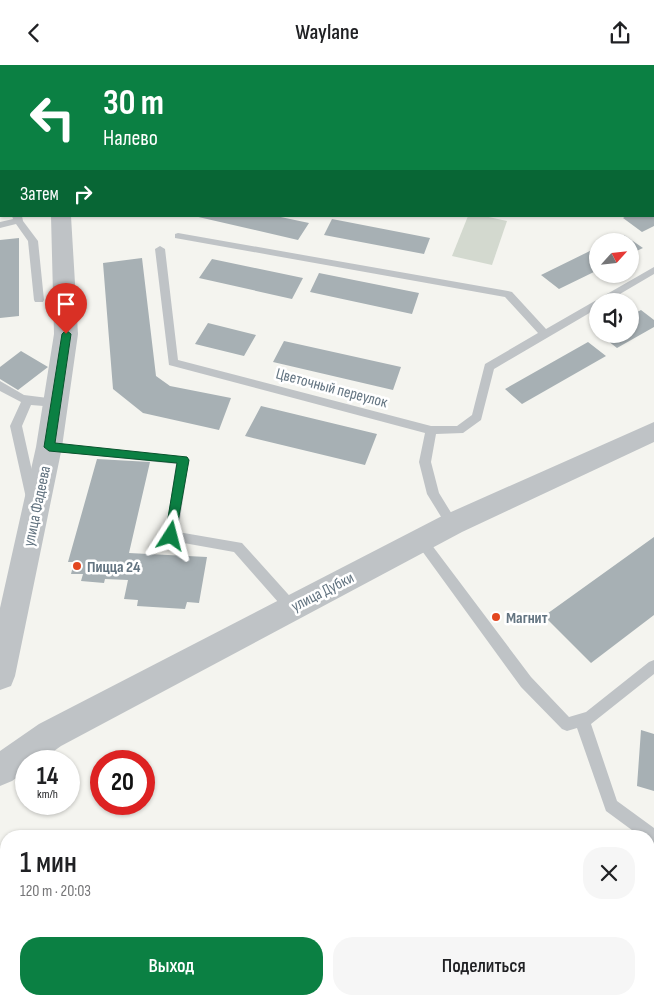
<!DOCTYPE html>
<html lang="ru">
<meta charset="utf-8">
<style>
body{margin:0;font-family:"Sofia Sans Condensed",sans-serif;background:#f6f6f6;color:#202124;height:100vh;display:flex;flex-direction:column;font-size:19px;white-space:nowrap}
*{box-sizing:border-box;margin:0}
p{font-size:16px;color:#757577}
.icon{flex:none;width:28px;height:28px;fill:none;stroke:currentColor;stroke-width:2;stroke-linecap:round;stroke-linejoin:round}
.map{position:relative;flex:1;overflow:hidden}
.panel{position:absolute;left:0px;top:765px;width:655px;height:175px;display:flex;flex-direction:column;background:#fff;border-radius:20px 20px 0 0;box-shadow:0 1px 4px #0004}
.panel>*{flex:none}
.guide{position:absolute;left:0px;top:0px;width:655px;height:152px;box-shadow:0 1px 4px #0004;background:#0b8043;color:#fff;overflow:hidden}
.needle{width:32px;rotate:63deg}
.controls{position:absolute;left:589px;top:168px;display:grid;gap:10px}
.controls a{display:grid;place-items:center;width:50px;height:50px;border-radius:50%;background:#fff;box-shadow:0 1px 4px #0004;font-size:25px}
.speed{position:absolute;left:15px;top:685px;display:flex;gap:10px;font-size:25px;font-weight:700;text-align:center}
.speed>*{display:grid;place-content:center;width:65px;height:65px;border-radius:50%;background:#fff;box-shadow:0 1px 4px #0004;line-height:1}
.speed small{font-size:12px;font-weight:400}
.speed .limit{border:8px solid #d22;background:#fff;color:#111}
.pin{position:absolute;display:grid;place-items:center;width:42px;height:42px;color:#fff;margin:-51px -21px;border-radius:50% 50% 50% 0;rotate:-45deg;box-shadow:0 0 5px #0007}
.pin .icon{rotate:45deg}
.me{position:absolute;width:55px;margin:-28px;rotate:9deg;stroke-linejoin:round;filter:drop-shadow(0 0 4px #0008)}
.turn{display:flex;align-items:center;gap:18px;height:105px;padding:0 20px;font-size:22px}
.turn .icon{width:65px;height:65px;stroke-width:2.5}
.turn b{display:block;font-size:35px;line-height:42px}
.then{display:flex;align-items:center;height:48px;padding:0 20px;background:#0003;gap:10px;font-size:19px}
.round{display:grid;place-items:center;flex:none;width:52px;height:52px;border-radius:20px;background:#f6f6f6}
.head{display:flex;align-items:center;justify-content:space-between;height:85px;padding:0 20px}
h1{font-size:30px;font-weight:600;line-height:38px}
.primary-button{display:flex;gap:10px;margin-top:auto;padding:10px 20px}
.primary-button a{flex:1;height:58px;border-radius:20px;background:#0b8043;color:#fff;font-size:20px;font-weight:600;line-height:58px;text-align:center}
.primary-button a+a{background:#f6f6f6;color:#202124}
header{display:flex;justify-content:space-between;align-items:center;height:65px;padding:0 20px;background:#fff;font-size:22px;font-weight:600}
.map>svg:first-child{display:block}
.green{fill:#d3d9cf}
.building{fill:#a7b0b4}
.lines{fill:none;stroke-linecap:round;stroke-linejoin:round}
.service{fill:#bfc3c6;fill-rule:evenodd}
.minor{fill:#bfc3c6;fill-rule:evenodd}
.tertiary{fill:#bfc3c6;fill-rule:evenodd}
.route{fill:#0b8043;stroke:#07532c}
.poi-dot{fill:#e34720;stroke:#fff;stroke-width:2}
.labels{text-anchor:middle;stroke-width:5;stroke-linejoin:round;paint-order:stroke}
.street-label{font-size:16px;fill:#637481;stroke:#fff}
.poi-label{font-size:16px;font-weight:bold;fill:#637481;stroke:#fff;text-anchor:start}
</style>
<header><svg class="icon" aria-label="back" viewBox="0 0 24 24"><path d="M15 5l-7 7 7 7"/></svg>Waylane<svg class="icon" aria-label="share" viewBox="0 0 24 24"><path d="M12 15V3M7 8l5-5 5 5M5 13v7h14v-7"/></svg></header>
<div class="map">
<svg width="654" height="940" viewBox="0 0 654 940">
<rect width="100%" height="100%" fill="#f4f4ef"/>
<path class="green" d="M468,151H484L507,156L492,200L452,191Z"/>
<path class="building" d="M194,151H276L309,158L298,175Z
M626,151H654V161L642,167L623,153Z
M332,154L430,173L424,189L324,170Z
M624,170L630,174L643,183L630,189V176H610Z
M19,173V251L0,253V175Z
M598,182V205L559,224L541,210Z
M142,193L156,311L170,321L231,333L219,365L143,348L113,324L103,198Z
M212,194L303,213L292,234L199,213Z
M319,208L419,228L412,249L310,227Z
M641,245L654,255V262L617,283L599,269H630V251Z
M208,258L256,270L244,291L195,279Z
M284,276L401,302L393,325L273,297Z
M588,277L606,291L522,339L505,324Z
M21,286L48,302L18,325L0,314V302Z
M261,341L377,369L365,400L245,371Z
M97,394L150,397L129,488L207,492L199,538L187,537L185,544L137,541L138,535L124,534L128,515L105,514L104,518L81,516L83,509H71L74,497H68Z
M654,472V550L591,598L544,551Z
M641,665L654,669V726L637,721Z
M51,934H114L117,940H42Z"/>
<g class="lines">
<path class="service" d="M0,34H1V38H0Z
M0,62L1,63V68H0Z
M0,108H1V114H0Z
M12,151H22L23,156L38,176L44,235L43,237H35L34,235L28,176L16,159L0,163V157L13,154Z
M178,168L508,226L512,227L546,264L654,202V209L608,236H598V243L494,304L481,355L463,368L436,369L431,397L439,428L458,459L456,463H448L427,429L419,397L425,368L169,300L155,184L160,181L165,184L178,295L431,361H457L472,350L485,299L538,268L505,232L175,173V169Z
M0,316L24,330L56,334L62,338L56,342L31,340L22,361L38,433L36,436H28L26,433L10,361L21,337L0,326Z
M49,378L187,392L189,395L178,467L242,478L296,538L298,542L296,546L291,548L286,546L234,487L167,475L165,471L176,399L49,386L43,382Z
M421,470L425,471L531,612L569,652L586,647L649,597L654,595V609L591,659L617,736L654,763V780L649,778V771H640L606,746L577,663L567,666L562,664L521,622L417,479L415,475L417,471Z"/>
<path class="minor" d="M0,11H1V21H0Z"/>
<path class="tertiary" d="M0,80H1V92H0Z
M51,151H71L78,269L62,382L15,611L11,621L0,625V543L36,382L54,269Z
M654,357V377L462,467L61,681L40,696H26V706L12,716L0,721V686L39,659L442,451Z"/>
</g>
<path class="route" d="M66,265L71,269L55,378L187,392L189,395L175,474L171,476L165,471L177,398L49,386L44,382L62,269Z"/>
<g class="poi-dot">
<circle cx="77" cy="501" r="5"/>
<circle cx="496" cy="552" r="5"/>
</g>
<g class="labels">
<g class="street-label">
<text transform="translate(332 322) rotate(15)" y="6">Цветочный переулок</text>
<text transform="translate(36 441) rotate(-78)" y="6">улица Фадеева</text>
<text transform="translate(322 526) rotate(-27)" y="6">улица Дубки</text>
</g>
<g class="poi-label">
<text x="87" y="507">Пицца 24</text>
<text x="506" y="558">Магнит</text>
</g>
</g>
</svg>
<div class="controls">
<a><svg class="needle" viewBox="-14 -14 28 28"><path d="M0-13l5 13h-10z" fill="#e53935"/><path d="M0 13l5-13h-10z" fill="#757577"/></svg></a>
<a><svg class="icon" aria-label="sound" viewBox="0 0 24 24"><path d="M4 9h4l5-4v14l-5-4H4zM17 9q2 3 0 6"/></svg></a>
</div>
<div class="speed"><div>14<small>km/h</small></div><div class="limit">20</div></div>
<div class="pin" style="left:66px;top:269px;background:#d93025"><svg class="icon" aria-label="arrive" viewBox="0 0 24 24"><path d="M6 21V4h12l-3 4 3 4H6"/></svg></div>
<svg class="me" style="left:171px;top:471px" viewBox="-20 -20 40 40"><path d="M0-17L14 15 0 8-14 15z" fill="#0b8043" stroke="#fff" stroke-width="4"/></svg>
<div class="guide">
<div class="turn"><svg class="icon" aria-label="left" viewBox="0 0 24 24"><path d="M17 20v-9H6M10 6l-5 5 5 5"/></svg><div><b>30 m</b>Налево</div></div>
<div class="then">Затем<svg class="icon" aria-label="right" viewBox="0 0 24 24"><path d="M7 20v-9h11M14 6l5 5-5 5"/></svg></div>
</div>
<section class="panel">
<div class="head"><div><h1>1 мин</h1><p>120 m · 20:03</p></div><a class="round"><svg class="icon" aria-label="close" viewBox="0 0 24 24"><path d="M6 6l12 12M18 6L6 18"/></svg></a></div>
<div class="primary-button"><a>Выход</a><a>Поделиться</a></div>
</section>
</div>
